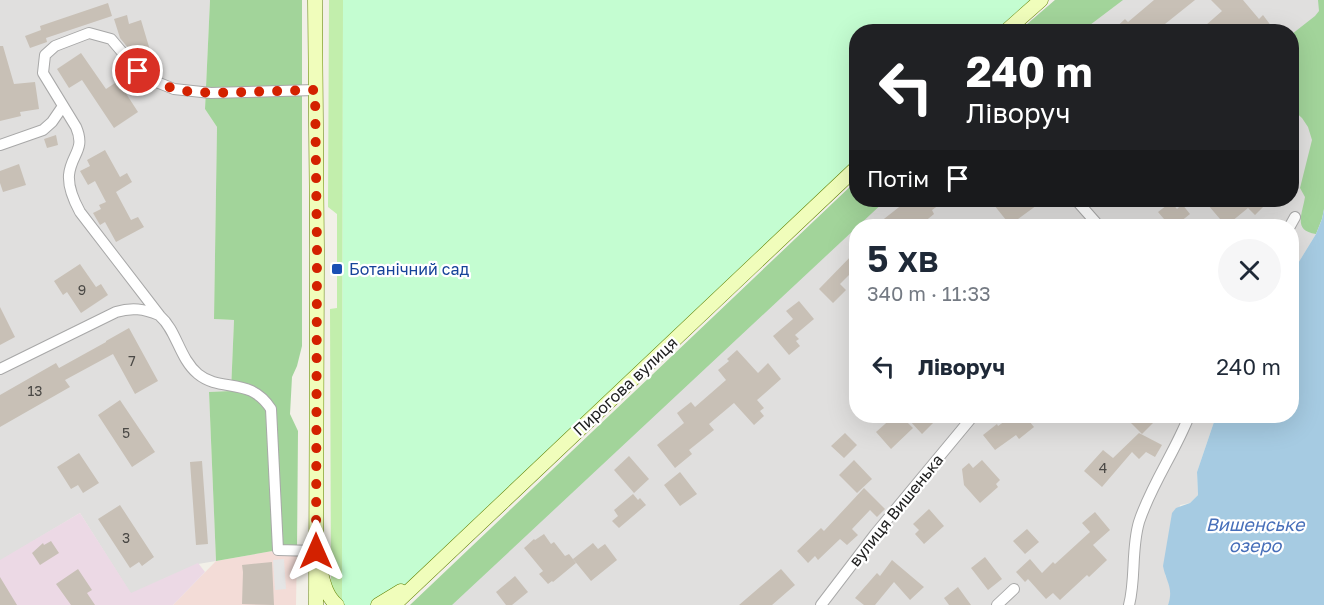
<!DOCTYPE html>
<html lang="uk">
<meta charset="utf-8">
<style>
body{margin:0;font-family:"Golos Text",sans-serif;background:#f6f6f7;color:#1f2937;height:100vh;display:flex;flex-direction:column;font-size:22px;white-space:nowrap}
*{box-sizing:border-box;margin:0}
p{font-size:20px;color:#747a83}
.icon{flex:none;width:33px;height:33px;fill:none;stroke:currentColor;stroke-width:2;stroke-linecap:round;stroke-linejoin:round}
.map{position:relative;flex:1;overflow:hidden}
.side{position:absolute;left:849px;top:219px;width:450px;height:204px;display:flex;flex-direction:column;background:#fff;border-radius:24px;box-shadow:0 6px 24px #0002}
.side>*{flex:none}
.top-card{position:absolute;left:849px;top:24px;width:450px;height:183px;border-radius:24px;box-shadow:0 6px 24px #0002;background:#202124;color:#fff;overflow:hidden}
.pin{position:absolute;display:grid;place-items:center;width:51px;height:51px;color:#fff;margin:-26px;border:3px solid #fff;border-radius:50%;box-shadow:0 2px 6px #0007}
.me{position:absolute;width:66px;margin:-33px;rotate:0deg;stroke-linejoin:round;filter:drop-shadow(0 0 4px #0008)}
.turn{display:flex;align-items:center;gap:21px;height:126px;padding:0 18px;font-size:27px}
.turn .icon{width:78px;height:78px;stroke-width:2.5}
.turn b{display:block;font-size:42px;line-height:51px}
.then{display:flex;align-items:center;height:57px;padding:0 18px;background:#0003;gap:12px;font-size:22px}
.round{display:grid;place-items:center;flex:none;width:63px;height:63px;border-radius:32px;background:#f6f6f7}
.head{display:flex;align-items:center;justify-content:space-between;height:102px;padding:0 18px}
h1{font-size:36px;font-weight:600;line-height:45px}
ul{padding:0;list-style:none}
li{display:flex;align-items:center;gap:18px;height:90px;padding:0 18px}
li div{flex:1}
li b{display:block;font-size:22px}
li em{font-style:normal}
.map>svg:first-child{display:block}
.residential{fill:#e0dfde}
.commercial{fill:#f3dcd7}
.industrial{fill:#ecd9e5}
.grass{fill:#c2eeac}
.forest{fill:#a2d49a}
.park{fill:#c4fdd1}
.parking{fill:#e5e5e5}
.water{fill:#a6cbe2}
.building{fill:#c8c0b6}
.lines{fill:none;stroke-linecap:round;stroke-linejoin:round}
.minor-casing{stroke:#a8a8a8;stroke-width:12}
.secondary-casing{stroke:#5f8100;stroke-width:15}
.minor{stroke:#fff;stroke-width:10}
.secondary{stroke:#f0fdbb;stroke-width:14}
.route{stroke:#d32100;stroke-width:10;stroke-dasharray:0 18}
.transit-dot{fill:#1a4fb4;stroke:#fff;stroke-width:2}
.labels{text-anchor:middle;stroke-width:4.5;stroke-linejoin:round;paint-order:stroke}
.number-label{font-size:14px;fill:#4b4946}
.transit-label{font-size:16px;fill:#164399;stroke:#fff;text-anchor:start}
.street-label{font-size:16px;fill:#212121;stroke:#fff}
.water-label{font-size:18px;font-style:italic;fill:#466eb9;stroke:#fff}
</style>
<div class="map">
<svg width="1324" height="605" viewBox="0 0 1324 605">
<rect width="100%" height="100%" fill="#f2f0e8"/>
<path class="residential" d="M0,0H210L205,109L217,127L214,319L234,320L231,391L209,392L216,561L198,564L131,594L80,513L0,561Z
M1055,0H1324V209L1316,234L1292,273V226H856V416H1216L1197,472L1198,495L1190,503L1180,505L1165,575L1171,587V596L1168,605H410L856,200H1292V32L1019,31Z"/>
<path class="commercial" d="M278,550L297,551L296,605H173L216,561Z"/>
<path class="industrial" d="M80,513L131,593L198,563L205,572L173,605H0V560Z"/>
<path class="grass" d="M329,0H343L342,605L331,588L330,309L337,308V214L328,207Z"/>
<path class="forest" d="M210,0H302V346L297,366L292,377L290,414L298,431L297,551L278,550L216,561L209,392L231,391L234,320L214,319L217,127L205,109Z
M1055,0H1123L1082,31H1019Z
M1318,0H1324V209L1322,219L1316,234C1293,231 1302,215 1305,197L1300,188L1312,140L1308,127L1302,118L1292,109V34L1315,16L1319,11Z
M856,181V200H886L452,605H410Z"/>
<path class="park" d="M343,0H1041L1005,31L856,32V169L421,579L378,605H342Z"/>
<path class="parking" d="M284,559L286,589L275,590L273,560Z"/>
<path class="water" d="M1324,209V605H1168C1174,588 1166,582 1163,566L1172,513L1176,508L1190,503L1198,495L1197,472L1216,416H1292V273L1316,234L1322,219Z"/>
<path class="building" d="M1154,0H1195L1165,24L1171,32H1111L1125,19L1128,22Z
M1211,0H1243L1259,19L1263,15L1272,27L1267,32H1198L1222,11Z
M108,3L112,16L46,38L47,42L30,48L25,36L41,30L40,26Z
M127,15L129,24L141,20L152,57L140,60V58L137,59L120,38L114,19Z
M0,46H3L14,84L35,82L39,109L20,112L21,116L0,121Z
M81,53L106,89L118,81L138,112L114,128L82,80L69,88L57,69Z
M56,135L58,145L47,148L44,139Z
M105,150L120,177L127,173L132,182L116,192L131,220L138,217L144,227L116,242L105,222L100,225L93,213L101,209L99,205L106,202L95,181L88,185L80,171L90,166L87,160Z
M19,164L26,185L3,192L0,183V171Z
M908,200H946L932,210L934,214L923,223L920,220L911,226H875Z
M990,200H1044L1010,225Z
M1215,200H1270L1255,215L1248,208L1226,226L1208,205Z
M1171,202L1177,209L1182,204L1190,214L1175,226H1170L1158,212Z
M856,251V268L840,284L846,290L833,303L819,289Z
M80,264L96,287L101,284L108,295L81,313L67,292L63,295L54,281Z
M799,301L814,319L795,335L799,339L796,341L800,346L789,355L773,336L793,319L786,311Z
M0,307L15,337L0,345Z
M129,328L158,381L135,394L113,354L65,380L70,387L0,427V395L56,363L59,368L106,342V341Z
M737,350L758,373L768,363L781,379L757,400L764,408L760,411L764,416L754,425L734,403L709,424L714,430L689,450L692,454L675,468L657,445L684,423L677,413L691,402L695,407L726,380L718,370L729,361L727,359Z
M120,400L155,452L132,467L98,415Z
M894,416H901L913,428L891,449L876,432Z
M914,416H930L935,421L922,434L909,420Z
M1012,416H1025L1034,427L1019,439L1016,435L995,450L983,435L997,424L998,426Z
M1124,416H1160L1142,434Z
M845,433L857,445L844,458L831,446Z
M1139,433L1162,445L1155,457L1146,452L1139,459L1132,452L1102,487L1084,471L1103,450L1113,458Z
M79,453L99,483L83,493L78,485L71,489L57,467Z
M629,456L649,479L634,493L614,470Z
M854,460L872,479L857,493L839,475Z
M982,460L1000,480L996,484L998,487L980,503L964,485L962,469L969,463L973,468Z
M202,461L208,544L196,545L190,462Z
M680,472L697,494L680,506L664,485Z
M864,488L885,509L877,517L870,510L852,529L858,535L847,545L840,539L818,560L815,556L808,563L797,551L821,528L824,531Z
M633,494L638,500L640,498L646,505L619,528L612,521L618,516L614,510Z
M120,505L154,557L142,566L139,562L130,568L98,519Z
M929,509L944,526L924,544L915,534L919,530L913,524Z
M1095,512L1110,530L1093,545L1107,560L1089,577L1087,575L1060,600L1053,593L1046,599L1028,579L1025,582L1016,572L1030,559L1042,573L1053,562L1055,564L1090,532L1082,523Z
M1027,529L1039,542L1025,554L1013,541Z
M544,534L551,544L554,542L565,556L569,554L576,563L553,582L552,581L548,584L539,574L543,571L524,548L534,539L535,540Z
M51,541L59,553L40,565L32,553L43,543L44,545Z
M593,543L598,549L605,544L617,560L591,581L573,559Z
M985,557L1002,579L988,590L971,568Z
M892,560L924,587L910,600L894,582L875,605H864L855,598L877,573L880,576Z
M272,562L274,605L242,604L243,572L242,565Z
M78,569L92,590L87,593L95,605H71L56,584Z
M781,569L795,585L772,605H739Z
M515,576L528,592L512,605H506L496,592Z
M0,577L17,605H0Z
M958,587L971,605H949L944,598Z"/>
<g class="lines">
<g class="minor-casing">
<path id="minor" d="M315,90L211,93L174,89L149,79L138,71L111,39L89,33L55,46L45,55L43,73L76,127C86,150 71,154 69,175C68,188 74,201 80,212L160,316C177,331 179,358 198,374C221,393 250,376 271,409L278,550L316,551
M0,145L43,130L52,122L63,106
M1076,200L1099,226
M1290,226L1295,217
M0,369L116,312C132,307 144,309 159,315
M821,605L876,533L973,416
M997,605L1014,589
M1129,605C1136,578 1131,549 1139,522C1151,485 1175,452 1189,416"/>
</g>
<g class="secondary-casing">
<path id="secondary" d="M315,0L317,249L316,605
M1005,32L1041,0
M321,573C324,585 327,597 337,605
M378,605L401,591
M394,605L856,168"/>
</g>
<use href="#minor" class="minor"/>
<use href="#secondary" class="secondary"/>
</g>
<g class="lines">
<path class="route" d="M138,71L149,79L161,85L185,91L211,93L315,90L317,249L316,551"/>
</g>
<rect class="transit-dot" x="331" y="263" width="12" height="12" rx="3"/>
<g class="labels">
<g class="number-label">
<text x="82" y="295">9</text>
<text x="132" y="366">7</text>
<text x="35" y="396">13</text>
<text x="126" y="438">5</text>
<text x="1103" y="473">4</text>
<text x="126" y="543">3</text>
</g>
<g class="transit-label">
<text x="349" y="275">Ботанічний сад</text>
</g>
<g class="street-label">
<text transform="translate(625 386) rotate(-43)" y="6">Пирогова вулиця</text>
<text transform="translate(896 510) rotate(-51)" y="6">вулиця Вишенька</text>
</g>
<g class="water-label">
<text x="1255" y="531">Вишенське<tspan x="1255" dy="21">озеро</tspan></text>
</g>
</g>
</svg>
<div class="pin" style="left:138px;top:71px;background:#d93025"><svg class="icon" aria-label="arrive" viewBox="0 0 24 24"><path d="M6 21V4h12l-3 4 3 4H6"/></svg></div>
<svg class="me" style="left:316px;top:551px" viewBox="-20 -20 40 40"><path d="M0-17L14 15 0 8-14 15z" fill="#d32100" stroke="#fff" stroke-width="4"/></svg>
<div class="top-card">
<div class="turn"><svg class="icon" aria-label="left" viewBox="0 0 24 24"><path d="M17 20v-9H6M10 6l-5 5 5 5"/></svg><div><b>240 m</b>Ліворуч</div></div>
<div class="then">Потім<svg class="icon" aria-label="arrive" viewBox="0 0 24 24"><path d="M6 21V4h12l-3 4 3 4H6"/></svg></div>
</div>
<section class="side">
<div class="head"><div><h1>5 хв</h1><p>340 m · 11:33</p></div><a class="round"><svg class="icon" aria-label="close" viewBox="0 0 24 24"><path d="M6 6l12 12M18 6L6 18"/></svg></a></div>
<ul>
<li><svg class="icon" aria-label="left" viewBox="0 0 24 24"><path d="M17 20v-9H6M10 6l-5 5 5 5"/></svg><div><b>Ліворуч</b></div><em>240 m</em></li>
</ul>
</section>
</div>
